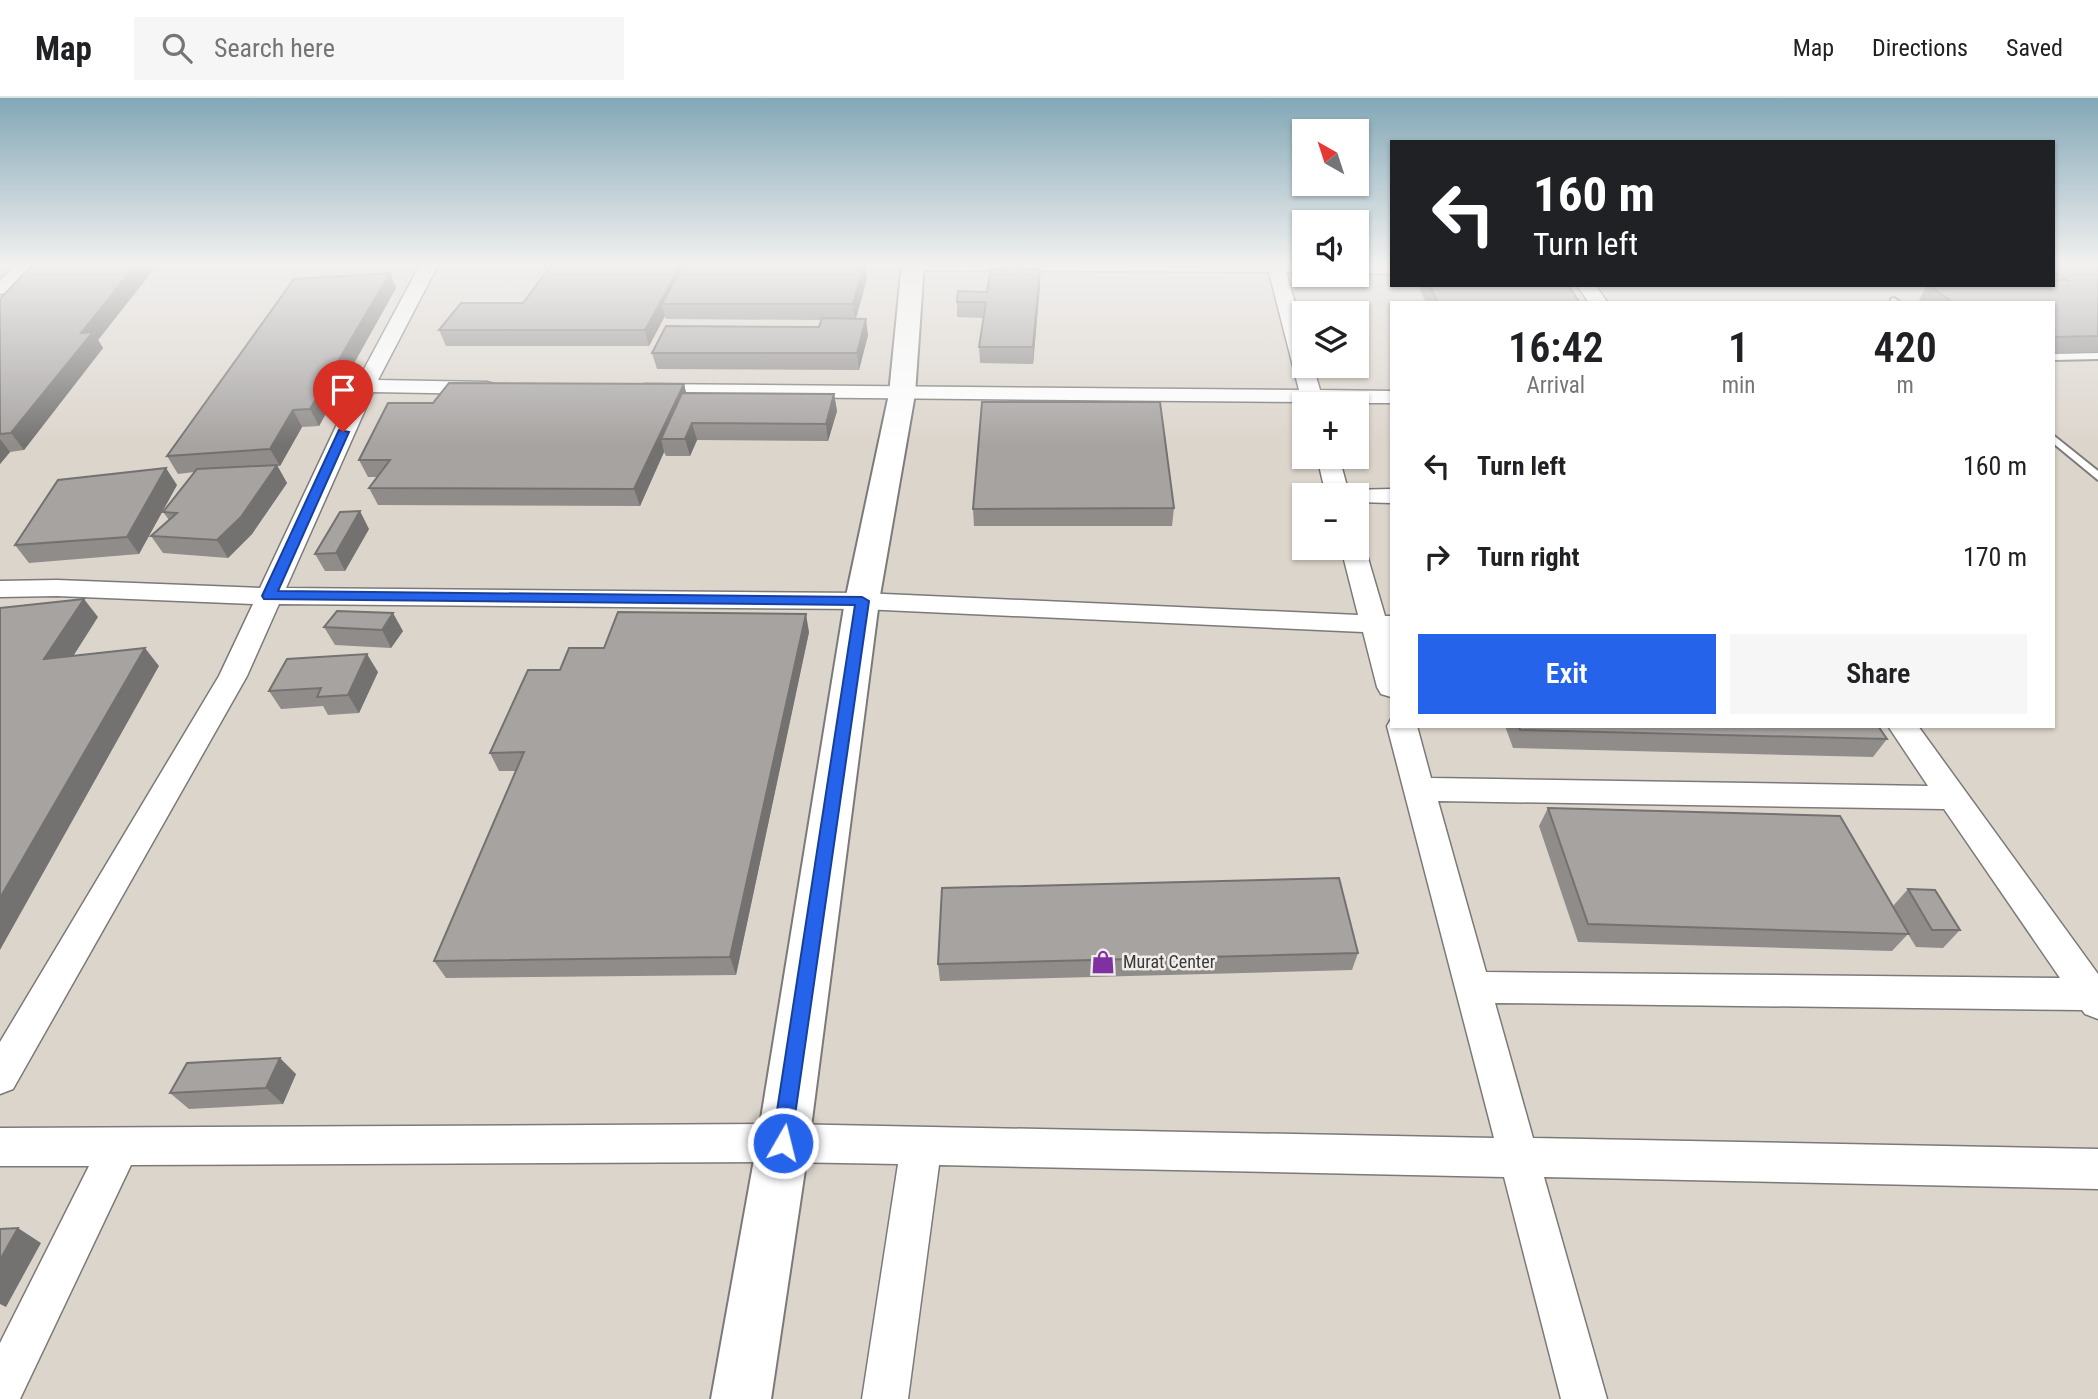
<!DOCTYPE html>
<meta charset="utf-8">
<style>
body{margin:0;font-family:"Roboto Condensed",sans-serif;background:#f6f6f6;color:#202124;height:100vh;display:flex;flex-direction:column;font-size:26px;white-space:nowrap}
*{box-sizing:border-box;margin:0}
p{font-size:23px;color:#757577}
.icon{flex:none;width:38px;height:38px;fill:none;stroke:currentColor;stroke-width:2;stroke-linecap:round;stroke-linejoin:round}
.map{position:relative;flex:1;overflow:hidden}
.panel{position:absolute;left:1390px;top:203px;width:665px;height:427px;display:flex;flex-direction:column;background:#fff;border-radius:0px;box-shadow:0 2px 5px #0004}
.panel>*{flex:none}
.guide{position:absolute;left:1390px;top:42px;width:665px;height:147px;border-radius:0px;box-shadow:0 2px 5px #0004;background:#202124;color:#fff;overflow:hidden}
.needle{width:46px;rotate:321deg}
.controls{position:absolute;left:1292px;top:21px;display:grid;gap:14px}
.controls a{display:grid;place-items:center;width:77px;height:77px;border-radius:0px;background:#fff;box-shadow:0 2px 5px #0004;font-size:35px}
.pin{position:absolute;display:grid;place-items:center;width:60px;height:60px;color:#fff;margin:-72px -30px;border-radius:50% 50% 50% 0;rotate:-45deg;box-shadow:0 0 7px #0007}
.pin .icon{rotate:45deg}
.me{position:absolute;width:77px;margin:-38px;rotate:8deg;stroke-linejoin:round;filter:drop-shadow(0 0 5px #0008)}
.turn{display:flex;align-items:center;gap:24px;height:147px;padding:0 28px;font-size:32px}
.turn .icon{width:91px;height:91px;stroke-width:2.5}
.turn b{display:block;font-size:49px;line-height:60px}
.eta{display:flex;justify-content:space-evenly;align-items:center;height:119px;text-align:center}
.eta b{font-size:42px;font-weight:600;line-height:49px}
.cta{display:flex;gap:14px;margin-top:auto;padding:14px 28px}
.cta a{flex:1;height:80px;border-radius:0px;background:#2563eb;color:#fff;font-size:28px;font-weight:600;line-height:80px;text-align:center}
.cta a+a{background:#f6f6f6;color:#202124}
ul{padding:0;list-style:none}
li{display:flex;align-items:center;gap:21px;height:91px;padding:0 28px}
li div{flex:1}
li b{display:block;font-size:26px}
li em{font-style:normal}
header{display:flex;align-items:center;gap:42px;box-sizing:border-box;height:98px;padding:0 35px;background:#fff;border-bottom:2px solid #e0e0e0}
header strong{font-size:33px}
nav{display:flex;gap:38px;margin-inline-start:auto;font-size:24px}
.search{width:490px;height:63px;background:#f6f6f6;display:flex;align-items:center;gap:18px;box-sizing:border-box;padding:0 24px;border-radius:0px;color:#757577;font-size:26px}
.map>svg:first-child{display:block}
.built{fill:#dcd5cc;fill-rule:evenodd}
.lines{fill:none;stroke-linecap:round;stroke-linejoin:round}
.lane-casing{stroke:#7c7a78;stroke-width:4}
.street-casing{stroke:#7c7a78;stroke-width:3}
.secondary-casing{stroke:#7c7a78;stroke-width:4}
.lane{fill:#fff;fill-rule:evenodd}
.street{fill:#fff;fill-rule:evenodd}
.secondary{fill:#fff;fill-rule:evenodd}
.wall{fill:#8f8c8a}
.shaded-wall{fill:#747271}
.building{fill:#a6a3a1;stroke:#747271;stroke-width:2}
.route{fill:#2563eb;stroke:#184099;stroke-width:2}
.labels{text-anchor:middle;stroke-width:5;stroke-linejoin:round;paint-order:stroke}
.poi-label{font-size:18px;fill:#3a3938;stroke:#efedea;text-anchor:start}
</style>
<header>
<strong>Map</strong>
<div class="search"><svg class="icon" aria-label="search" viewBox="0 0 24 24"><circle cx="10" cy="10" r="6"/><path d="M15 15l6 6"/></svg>Search here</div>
<nav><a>Map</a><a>Directions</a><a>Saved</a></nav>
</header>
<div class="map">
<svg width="2098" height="1301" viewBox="0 0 2098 1301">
<rect width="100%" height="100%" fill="#e2dfdd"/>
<path class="built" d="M0,165H1304V177H1356V165H1391V187H2053L2098,165V1301H0ZM1391,205H2053V628H1391ZM1304,215H1356V268H1304ZM1304,306H1356V359H1304ZM1304,397H1356V450H1304Z"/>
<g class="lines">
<g class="lane-casing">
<path id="lane" d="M1894,200L1901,205H1891V201Z
M2098,255V261L2053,262V256Z
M2053,337L2098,373V382L2053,345Z"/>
</g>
<g class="street-casing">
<path id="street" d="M19,165H39L6,195L0,196V182Z
M421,165H439L378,282L487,284L494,286L497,290L494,294L487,296L373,294L286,490L862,495L1358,517L1341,450H1356V443L1362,445L1365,450L1385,518H1391V599L1381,596L1377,589L1363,534L862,511L279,506L247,578L13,991L0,996V944L219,578L253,506L57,498L0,499V483L57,482L260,490L355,288Z
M905,165H1304V174H1286L1304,236V268H1313L1320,292L1391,293V305H1323L1304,308L1302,304L645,298L638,296L635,292L638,288L645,286L1299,292L1269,174L913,172L907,171Z
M1356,165L1391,166V176L1356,175Z
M1577,187H1595L1608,205H1589Z
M1317,359H1339L1348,392L1391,391V405L1356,404V397H1326Z
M1391,621V628H1417L1431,680L1928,688L1888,628H1918L2098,876V921L2085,916L2082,912L1495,905L1533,1040L2098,1051V1091L1544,1079L1607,1301H1561L1504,1079L939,1067L908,1301H862L898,1066L783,1064L131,1067L20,1301H0V1245L89,1068H0V1030L783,1026L1494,1040L1387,628ZM1438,703L1944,711L2060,880L1486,874Z"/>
</g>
<g class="secondary-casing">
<path id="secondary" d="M902,165H924L915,296L879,503L809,1045L771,1301H711L757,1045L845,503L889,296Z"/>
</g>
<use href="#lane" class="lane"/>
<use href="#street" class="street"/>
<use href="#secondary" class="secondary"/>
</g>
<path class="wall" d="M34,165H151L154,171L98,242L103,250L24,352L10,354L0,366V201Z
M682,165L683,168L865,165L867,181L856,221L868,237L859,272L657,271L652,255L819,229L821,222L666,221L665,218L649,248H446L439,232L523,205Z
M1006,165H1024V171H1040V187L1033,266L980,265L979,249L983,220L957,219V204L987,194L1005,171Z
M2053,165H2098V254L2053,255V205H1922L1919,202L1927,187H2053Z
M390,175L396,190L319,328L302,329L280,368H277L287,385L252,436L228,460L163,455L151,438L169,422L163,414L194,374L178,376L167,358Z
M1418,187H1568L1580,205H1426Z
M684,286L686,295L834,296L837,313L828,343L697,342L690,358H666L664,354L640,408L378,407L369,390L377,379H368L359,362L433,305Z
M177,387L139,456L29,465L15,447Z
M1174,410L1172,428H974L973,411Z
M369,431L345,473H325L315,456Z
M337,513L403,533L391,550L335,547L324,529Z
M809,534L736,877L446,880L434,863L516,673H499L490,655L560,572L604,550Z
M378,574L359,615L328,617L323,608L281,611L269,593Z
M1505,628H1878L1887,641L1873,659L1513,650Z
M1548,710L1893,808L1908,791L1960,832L1943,850L1916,849L1908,836L1892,853L1578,844L1539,728Z
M1358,855L1352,872L940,883L938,866Z
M296,976L283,1006L189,1011L170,995Z"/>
<path class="shaded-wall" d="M137,165H151L154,171L98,242L103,250L24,352L11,335L81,235Z
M682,165L685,180L662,206L665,218L649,248L645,232Z
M865,165L867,181L855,222L853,206Z
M1040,171V187L1033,266V249Z
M390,175L396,190L319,328L310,311Z
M866,221L868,237L859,272L857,255Z
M684,286L688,303L661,341L664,354L640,408L634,391Z
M834,296L837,313L828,343L826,326Z
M293,312L302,329L280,368L270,351Z
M692,325L697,342L690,358L685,341Z
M0,341L10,354L0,366Z
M277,367L287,385L252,436L228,460L217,442Z
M166,370L177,387L139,456L127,439Z
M360,413L369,431L345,473L336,455Z
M84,501L98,519L60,579L44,561Z
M393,515L403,533L391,550L382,532Z
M806,516L809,534L736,877L730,859Z
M145,550L159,568L0,852V800Z
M367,556L378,574L359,615L348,597Z
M280,960L296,976L283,1006L266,990Z
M18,1130L41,1145L6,1209L0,1206V1162Z"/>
<path class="building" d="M34,165H137L81,235L93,234L11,335L0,336V201Z
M553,165H682L645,232H439L461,205H523Z
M684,165H865L853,206H662Z
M1006,165H1023V171H1040L1033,249H979L986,204H957L958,193L987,194L991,171H1005Z
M2053,165H2098V238L2053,239V205H1953L1929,187H2053V182H2067L2053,173Z
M390,175L310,311L293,312L270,351L167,358L294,181Z
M1429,187H1568L1580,205H1438Z
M822,220L866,221L857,255H652L666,228L819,229Z
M449,285L684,286L634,391L369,390L390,362H359L388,305H433Z
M682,295L834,296L826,326L692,325L685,341H661Z
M982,304H1160L1174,410L973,411Z
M277,367L241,419L217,442L151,438L177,415L163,414L197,371Z
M166,370L127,439L15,447L58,382Z
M360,413L336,455L315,456L340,414Z
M84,501L44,561L145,550L0,800V510Z
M337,513L393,515L382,532L324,529Z
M618,514L806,516L730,859L434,863L524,654L490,655L528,572H560L569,550H604Z
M367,556L348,597L317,599L321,590L269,593L287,561Z
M1519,628H1878L1887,641L1520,632Z
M1548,710L1840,718L1909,836L1588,826Z
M1339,780L1358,855L938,866L942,790Z
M1908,791L1935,792L1960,832H1932Z
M280,960L266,990L170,995L187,965Z
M18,1130L0,1162V1131Z"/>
<linearGradient id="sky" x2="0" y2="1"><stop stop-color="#82a7b6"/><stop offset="0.48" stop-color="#f2f1f0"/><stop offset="1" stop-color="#f2f1f0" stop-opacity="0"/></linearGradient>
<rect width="2098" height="347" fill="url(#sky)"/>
<path class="route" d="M339,332L349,334L278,493L862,499L869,503L790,1052L783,1055L775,1052L772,1045L855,507L264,501L262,498Z"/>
<defs>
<g id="shop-bare" transform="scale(1.89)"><path d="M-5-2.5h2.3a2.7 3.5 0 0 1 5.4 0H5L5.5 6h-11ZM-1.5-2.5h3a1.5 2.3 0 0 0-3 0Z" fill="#8031a1" stroke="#efedea" stroke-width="2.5" paint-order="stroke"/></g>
</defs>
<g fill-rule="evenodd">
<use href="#shop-bare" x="1103" y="864"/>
</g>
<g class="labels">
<g class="poi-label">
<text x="1123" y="870">Murat Center</text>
</g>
</g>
</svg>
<div class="controls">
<a><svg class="needle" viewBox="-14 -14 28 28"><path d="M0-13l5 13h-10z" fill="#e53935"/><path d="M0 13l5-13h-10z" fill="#757577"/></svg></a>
<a><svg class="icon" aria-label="sound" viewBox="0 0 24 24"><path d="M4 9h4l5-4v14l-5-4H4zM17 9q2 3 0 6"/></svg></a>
<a><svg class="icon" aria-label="layers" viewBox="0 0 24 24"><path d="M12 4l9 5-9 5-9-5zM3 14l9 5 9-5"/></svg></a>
<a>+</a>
<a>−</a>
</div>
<div class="pin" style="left:343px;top:334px;background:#d93025"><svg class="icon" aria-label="arrive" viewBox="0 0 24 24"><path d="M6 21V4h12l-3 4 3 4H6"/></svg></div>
<svg class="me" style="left:783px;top:1045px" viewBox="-20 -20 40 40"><circle r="17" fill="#2563eb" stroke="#fff" stroke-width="3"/><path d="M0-11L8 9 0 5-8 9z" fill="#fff"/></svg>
<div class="guide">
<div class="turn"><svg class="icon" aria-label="left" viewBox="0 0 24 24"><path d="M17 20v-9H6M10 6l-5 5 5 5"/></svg><div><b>160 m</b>Turn left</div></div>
</div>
<section class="panel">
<div class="eta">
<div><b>16:42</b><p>Arrival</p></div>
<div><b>1</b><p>min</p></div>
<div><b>420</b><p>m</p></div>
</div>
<ul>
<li><svg class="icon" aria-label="left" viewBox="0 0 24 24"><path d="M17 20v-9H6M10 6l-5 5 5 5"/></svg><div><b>Turn left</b></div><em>160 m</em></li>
<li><svg class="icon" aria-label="right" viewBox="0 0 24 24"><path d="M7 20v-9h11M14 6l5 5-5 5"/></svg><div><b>Turn right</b></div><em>170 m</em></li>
</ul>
<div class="cta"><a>Exit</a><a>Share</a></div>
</section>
</div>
